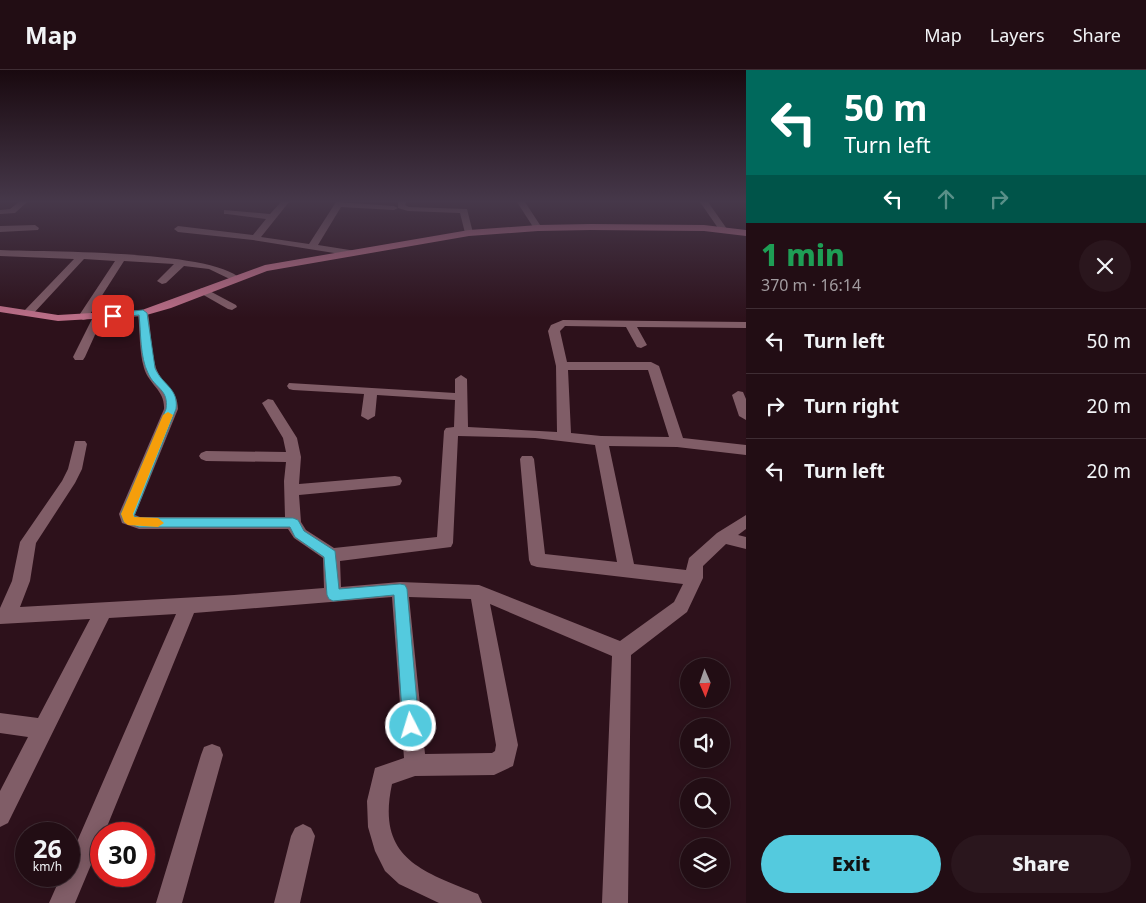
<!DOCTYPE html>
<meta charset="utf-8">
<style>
body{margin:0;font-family:"Noto Sans",sans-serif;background:#2a161d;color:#f1f3f6;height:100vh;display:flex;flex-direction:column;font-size:19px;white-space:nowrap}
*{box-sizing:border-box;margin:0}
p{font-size:16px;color:#a29ca0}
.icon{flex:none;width:28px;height:28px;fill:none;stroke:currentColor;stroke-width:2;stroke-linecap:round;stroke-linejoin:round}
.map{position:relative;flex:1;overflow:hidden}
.side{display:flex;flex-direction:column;background:#220d14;width:400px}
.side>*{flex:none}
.guide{background:#00695c;color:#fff;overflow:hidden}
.needle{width:32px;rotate:178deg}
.tools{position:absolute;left:680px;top:588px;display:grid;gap:10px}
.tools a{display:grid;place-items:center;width:50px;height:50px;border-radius:50%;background:#220d14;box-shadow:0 2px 12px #0003,0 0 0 1px #3f2d34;font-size:25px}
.speed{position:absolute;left:15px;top:752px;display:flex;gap:10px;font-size:25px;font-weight:700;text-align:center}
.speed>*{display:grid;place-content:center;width:65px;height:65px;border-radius:50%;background:#220d14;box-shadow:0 2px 12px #0003,0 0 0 1px #3f2d34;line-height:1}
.speed small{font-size:12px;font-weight:400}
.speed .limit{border:8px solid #d22;background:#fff;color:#111}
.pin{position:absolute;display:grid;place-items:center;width:42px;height:42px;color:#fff;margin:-21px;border-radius:10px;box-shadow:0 2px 8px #0006}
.me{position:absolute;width:55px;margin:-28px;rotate:355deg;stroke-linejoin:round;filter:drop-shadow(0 0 4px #0008)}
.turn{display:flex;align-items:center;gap:18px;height:105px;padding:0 15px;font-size:22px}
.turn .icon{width:65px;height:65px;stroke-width:2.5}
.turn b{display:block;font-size:35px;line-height:42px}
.lanes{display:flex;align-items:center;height:48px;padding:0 15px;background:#0003;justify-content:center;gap:25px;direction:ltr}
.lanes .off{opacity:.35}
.round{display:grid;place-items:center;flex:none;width:52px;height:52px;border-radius:26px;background:#2a161d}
.head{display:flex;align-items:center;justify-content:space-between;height:85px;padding:0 15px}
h1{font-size:30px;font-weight:800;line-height:38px;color:#1e9e55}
.primary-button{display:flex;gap:10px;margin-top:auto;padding:10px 15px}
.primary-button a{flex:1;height:58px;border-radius:30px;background:#54cade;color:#111;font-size:20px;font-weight:800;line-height:58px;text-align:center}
.primary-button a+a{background:#2a161d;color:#f1f3f6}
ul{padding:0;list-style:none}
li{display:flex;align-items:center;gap:15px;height:65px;padding:0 15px;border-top:1px solid #3f2d34}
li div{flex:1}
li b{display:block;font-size:19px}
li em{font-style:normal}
header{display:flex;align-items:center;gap:30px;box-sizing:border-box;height:70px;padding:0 25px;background:#220d14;border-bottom:1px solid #3f2d34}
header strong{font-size:24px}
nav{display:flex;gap:28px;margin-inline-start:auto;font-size:18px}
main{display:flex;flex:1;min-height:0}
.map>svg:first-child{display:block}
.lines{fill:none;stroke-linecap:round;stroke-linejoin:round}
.street{fill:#805d67;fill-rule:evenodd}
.primary{fill:#bb6e87;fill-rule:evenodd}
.route{fill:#54cade;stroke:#378390}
.slow{fill:#f59e0b}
</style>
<header>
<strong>Map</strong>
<nav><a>Map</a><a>Layers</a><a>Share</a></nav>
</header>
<main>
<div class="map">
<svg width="746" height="833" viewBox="0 0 746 833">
<rect width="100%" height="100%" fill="#2d111b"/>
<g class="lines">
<path class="street" d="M19,132H27L15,143L0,144V140L10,139Z
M281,132H289L261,167L309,174L336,132L394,136L398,138L394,140L341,137L318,175L356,181L358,183L353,186L253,170L178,162L174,159L178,156L253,165L266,149L227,144H224V140L270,144Z
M398,132H406L405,135L409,137L467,139L473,163L469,166L465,163L460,143L408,141L398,138Z
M517,132H525L542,158L541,160H535Z
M700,132H708L727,159L726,161H720Z
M35,155L39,158L38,160L0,162V156Z
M0,180C46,182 212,180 241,209L236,212L209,199L184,196L166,213L162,214L157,211L174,194L124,191L87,249L83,250L78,247L115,191L84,189L32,245L28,246L23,243L24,241L74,189L0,186Z
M204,218L236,235L237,237L232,240L228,239L200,223V219Z
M143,240L148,243C151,260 151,281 156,298C162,315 178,319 178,339L135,445L140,447H285L284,411L286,392L206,391L201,389L199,386L201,383L206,381L286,382L283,368L262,333L268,329L273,330L297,368L301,387L299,414L395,406L400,407L402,411L400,415L395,416L299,425L301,452L306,460L334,478L437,467L444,361L446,358L454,357L455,330L377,325L375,346L368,350L361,346L364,324L293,320L289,319L287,316L289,313L455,323V309L461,305L467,309L468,357L557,362L556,296L548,261L551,255L563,250L746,252V258L637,257L647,275L641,278L637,277L626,257L565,256L560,261L567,292H651L659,296L683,368L746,375V385L677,377L609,376L634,494L686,500L689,488L717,463L746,445V459L738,465L746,467V479L726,474L703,496V508L687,542L631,585L628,833H602L612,586L490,534L518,675L513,696L494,705L415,706L392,714C376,788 421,801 478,824L482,833H439L399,814L385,801L375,781L368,757L367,731L375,698L404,688L392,527L194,543L104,764H101V771L75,833H49L61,806H69V790L176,544L109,548L8,753L0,757V721L28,667L0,663V643L38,648L90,549L0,554V538L12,511L20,472L62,411L68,399L75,371H85L87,374L82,399L75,413L36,473L30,511L20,537L234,525L324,518L323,488L294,468L288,459H139L122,453L119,444L164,339C165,320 149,315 144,298C139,281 140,260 138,243ZM568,300H648L669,367L601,366L571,363ZM458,366L535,368L595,375L617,492L545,484L534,389L532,386H522L520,389L529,490L531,495L537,497L683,514L674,532L620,571L479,515L400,512L341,517L340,491L451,477L453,473ZM409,527L471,529L496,675L495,681L492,683L425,684Z
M98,244L103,247L85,287L83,290H75L73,287L93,247Z
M738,321L743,322L746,329V350L739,346L732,325Z
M212,674L220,677L223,685L182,833H156L201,685L204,677Z
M303,754L311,758L315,766L300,833H274L291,766L295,758Z"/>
<path class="primary" d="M591,154L704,155L746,160V166L704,161L591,160L538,161L469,166L267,201L171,238L143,246L58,251L0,242V236L58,245L142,240L265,195L469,160L538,155Z"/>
</g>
<linearGradient id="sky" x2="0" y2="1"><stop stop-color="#19090f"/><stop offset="0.53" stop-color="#46384a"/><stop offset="1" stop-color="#46384a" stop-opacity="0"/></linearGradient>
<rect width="746" height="248" fill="url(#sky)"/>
<path class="route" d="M143,240L147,243L155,298C162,315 179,318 176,339L134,446L140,448H293L298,450L304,461L335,481L339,519L400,514L405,515L407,519L419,656L417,661L411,664L406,661L403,656L394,525L333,531L329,529L327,525L324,487L295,467L290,457H139L124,452L121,444L166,339C169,319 155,319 148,303C140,287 141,263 139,245L113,248L109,246L113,243Z"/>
<path class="slow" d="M168,342L173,345L133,444L134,447L158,448L164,453L158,457L128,455L124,452L121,444L163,345Z"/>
</svg>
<div class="tools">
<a><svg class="needle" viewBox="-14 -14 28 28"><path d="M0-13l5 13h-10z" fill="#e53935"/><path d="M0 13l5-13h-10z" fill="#a29ca0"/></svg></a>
<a><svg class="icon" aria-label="sound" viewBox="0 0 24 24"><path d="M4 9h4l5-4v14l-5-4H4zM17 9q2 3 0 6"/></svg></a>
<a><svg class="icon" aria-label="search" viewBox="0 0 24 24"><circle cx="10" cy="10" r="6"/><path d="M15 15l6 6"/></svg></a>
<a><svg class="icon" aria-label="layers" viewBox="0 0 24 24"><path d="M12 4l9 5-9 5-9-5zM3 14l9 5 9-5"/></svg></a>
</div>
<div class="speed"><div>26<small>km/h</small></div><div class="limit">30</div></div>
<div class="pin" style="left:113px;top:246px;background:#d93025"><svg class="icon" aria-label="arrive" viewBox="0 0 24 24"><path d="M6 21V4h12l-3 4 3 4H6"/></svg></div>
<svg class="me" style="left:411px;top:656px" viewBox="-20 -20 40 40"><circle r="17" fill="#54cade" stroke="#fff" stroke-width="3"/><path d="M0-11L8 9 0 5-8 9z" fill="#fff"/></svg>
</div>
<section class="side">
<div class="guide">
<div class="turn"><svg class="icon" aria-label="left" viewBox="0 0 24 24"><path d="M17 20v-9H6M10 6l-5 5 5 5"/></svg><div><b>50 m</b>Turn left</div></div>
<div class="lanes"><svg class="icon" aria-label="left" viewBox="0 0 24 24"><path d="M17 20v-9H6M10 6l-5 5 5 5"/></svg><svg class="icon off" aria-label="ahead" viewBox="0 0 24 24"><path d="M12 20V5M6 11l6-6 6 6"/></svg><svg class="icon off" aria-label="right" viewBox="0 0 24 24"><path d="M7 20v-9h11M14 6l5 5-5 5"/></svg></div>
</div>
<div class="head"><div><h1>1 min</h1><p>370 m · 16:14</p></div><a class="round"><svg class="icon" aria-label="close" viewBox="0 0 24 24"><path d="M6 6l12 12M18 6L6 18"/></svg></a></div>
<ul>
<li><svg class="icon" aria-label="left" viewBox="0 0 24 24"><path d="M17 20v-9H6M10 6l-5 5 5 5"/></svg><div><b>Turn left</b></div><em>50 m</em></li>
<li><svg class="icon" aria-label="right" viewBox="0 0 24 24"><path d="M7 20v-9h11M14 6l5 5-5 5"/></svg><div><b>Turn right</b></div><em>20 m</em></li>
<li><svg class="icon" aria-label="left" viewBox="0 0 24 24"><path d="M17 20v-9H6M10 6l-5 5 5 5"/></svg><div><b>Turn left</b></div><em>20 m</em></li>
</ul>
<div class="primary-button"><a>Exit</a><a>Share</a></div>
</section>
</main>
